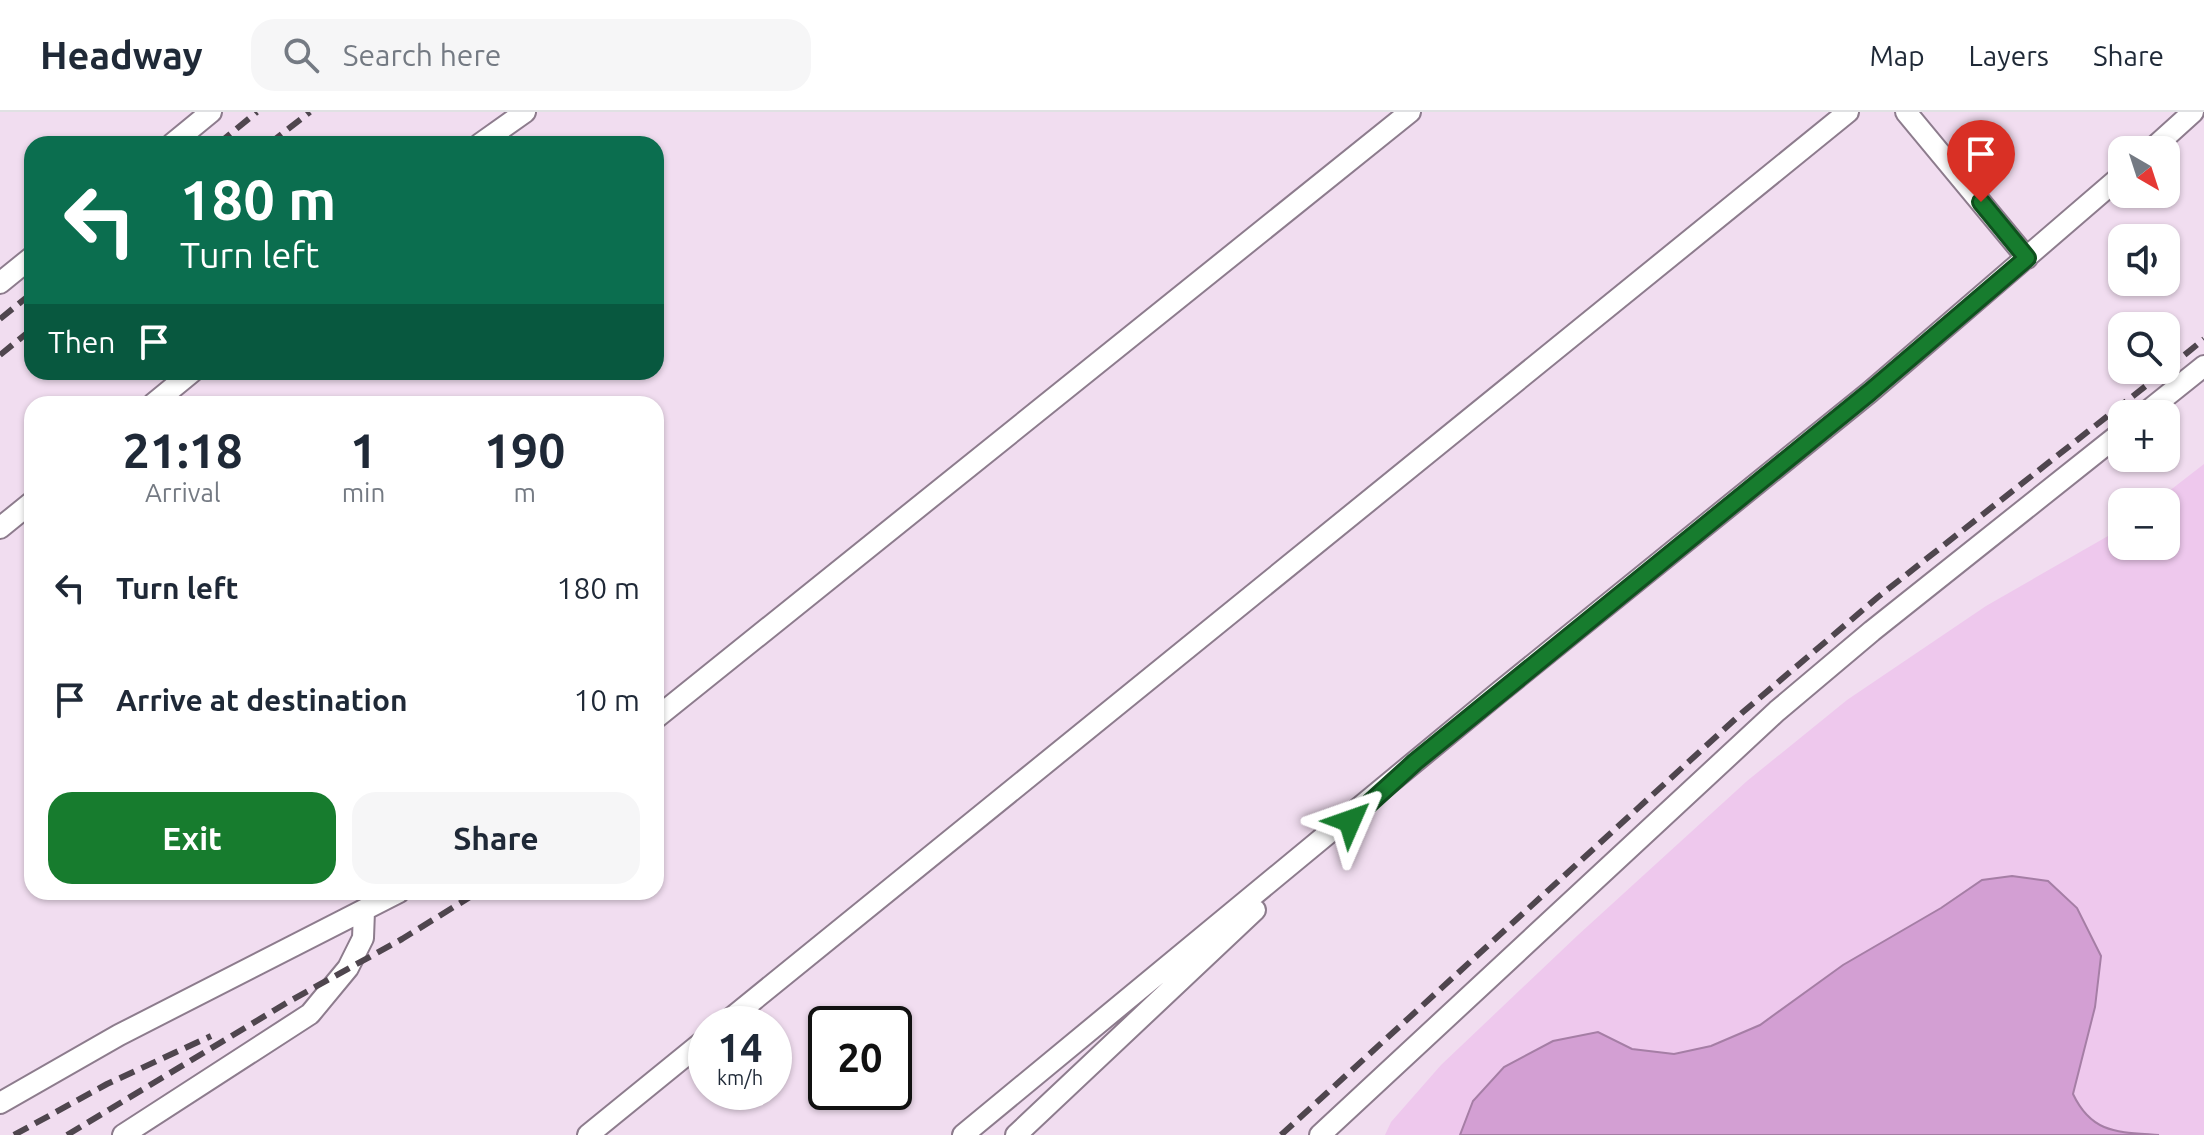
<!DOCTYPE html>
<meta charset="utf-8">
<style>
body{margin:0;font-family:Ubuntu,sans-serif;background:#f6f6f7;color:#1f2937;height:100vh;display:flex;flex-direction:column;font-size:30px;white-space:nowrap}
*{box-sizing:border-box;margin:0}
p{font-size:26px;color:#747a83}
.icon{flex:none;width:44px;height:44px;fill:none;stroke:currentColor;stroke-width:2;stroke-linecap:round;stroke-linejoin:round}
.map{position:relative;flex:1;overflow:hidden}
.sheet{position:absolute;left:24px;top:284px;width:640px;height:504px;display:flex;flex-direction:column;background:#fff;border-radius:24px;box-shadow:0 2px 6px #0004}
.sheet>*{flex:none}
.hud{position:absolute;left:24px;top:24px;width:640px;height:244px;border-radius:24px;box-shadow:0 2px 6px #0004;background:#0b6e4f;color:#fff;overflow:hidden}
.needle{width:52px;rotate:141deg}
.controls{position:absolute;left:2108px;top:24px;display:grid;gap:16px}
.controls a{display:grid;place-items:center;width:72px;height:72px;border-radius:16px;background:#fff;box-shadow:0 2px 6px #0004;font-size:40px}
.speed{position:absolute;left:688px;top:894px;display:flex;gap:16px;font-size:40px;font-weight:700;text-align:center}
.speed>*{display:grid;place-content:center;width:104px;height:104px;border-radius:50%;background:#fff;box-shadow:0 2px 6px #0004;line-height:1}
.speed small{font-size:20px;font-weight:400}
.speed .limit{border:4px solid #111;border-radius:12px;background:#fff;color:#111}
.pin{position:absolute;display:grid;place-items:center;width:68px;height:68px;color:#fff;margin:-82px -34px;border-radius:50% 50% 50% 0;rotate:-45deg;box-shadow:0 0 8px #0007}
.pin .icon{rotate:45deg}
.me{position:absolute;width:88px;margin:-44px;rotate:47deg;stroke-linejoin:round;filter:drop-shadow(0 0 6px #0008)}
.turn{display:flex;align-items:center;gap:28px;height:168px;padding:0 24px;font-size:36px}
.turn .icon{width:104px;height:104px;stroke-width:2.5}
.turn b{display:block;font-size:56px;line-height:68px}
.then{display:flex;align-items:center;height:76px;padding:0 24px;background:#0003;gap:16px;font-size:30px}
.eta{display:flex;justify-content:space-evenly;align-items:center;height:136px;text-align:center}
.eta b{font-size:48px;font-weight:600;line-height:56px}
.action{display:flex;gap:16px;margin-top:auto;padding:16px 24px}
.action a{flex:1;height:92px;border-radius:24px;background:#177c2e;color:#fff;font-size:32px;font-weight:600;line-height:92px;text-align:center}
.action a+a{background:#f6f6f7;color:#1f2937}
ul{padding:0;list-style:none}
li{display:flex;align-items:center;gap:24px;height:112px;padding:0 24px}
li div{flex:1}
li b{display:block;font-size:30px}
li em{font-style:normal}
header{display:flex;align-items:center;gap:48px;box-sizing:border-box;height:112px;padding:0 40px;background:#fff;border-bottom:2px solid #e0e1e3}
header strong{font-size:38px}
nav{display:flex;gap:44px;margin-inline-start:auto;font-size:28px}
.search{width:560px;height:72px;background:#f6f6f7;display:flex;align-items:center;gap:20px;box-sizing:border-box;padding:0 28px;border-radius:24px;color:#747a83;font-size:30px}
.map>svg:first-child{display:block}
.green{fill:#eec8ed}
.water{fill:#d39fd3;stroke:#a57ea5;stroke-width:2}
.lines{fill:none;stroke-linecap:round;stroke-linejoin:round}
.lane-casing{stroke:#8d7c8d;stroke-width:24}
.lane{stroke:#fff;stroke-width:20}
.rail{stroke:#4f464e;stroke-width:6;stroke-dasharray:16 8;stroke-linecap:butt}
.route-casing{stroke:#0f511e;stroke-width:20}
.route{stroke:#177c2e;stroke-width:14}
</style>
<header>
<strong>Headway</strong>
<div class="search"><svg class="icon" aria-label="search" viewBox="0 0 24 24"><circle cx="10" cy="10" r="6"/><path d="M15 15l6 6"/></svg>Search here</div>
<nav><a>Map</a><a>Layers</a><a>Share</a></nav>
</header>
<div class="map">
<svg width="2204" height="1023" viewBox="0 0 2204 1023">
<rect width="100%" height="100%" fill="#f1ddf0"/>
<path class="green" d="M2204,352V1023H1385L1391,1010L1441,953L1578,823L1747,669L1847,588L1986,494L2122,416V434H2166V390H2155Z"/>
<path class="water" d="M2012,764L2048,769L2077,796L2101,844L2095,895L2073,982C2092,1022 2118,1020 2159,1023H1460L1473,989L1504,955L1553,929L1598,920L1632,937L1674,942L1711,934L1760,913L1843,853L1941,796L1982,768Z"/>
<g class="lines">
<g class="lane-casing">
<path id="lane" d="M1906,0L2027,146
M172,32L211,0
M480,32L525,0
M2151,38L2193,0
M0,171L32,145
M153,292L192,260
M2144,302L2204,254
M0,416L32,390
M656,606L1410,0
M724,912L1848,0
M0,991L119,923L399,780
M123,1023L310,902L348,856L363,826L364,799
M588,1023L706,927
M963,1023L1497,582L1870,280L2122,63
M1016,1023L1255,798
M1320,1023L1777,599L1872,519L2122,320"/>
</g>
<use href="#lane" class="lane"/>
<path class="rail" d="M218,32L257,0
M269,32L310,0
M0,207L32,181
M0,243L32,217
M2166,258L2204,227
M14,1023L107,972L211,924
M67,1023L288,890L402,827L478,780
M1281,1023L1743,600L1878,485L2166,258"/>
</g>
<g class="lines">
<g class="route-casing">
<path id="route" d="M1350,709L1415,650L1870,280L2027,146L1981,90"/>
</g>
<use href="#route" class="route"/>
</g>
</svg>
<div class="controls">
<a><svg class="needle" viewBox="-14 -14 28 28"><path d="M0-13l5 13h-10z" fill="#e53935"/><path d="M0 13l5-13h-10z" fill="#747a83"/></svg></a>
<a><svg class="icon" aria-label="sound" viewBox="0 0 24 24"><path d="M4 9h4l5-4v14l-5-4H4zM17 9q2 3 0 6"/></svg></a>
<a><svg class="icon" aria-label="search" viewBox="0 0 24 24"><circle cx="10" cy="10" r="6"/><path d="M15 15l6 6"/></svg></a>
<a>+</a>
<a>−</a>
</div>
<div class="speed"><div>14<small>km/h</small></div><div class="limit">20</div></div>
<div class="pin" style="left:1981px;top:90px;background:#d93025"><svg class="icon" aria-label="arrive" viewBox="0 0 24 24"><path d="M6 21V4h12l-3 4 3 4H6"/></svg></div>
<svg class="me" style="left:1350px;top:709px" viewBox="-20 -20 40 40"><path d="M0-17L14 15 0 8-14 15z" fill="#177c2e" stroke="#fff" stroke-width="4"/></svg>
<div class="hud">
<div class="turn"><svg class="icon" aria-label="left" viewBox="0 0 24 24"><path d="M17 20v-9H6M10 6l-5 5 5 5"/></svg><div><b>180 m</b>Turn left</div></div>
<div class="then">Then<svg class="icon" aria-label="arrive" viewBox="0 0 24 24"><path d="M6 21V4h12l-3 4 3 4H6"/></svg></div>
</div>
<section class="sheet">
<div class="eta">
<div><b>21:18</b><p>Arrival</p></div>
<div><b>1</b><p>min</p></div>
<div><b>190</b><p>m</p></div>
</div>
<ul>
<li><svg class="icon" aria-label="left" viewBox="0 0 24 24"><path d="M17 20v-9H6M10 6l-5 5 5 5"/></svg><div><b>Turn left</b></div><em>180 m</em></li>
<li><svg class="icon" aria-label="arrive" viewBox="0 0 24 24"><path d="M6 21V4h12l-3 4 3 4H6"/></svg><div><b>Arrive at destination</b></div><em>10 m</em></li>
</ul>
<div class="action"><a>Exit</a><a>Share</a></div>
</section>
</div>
